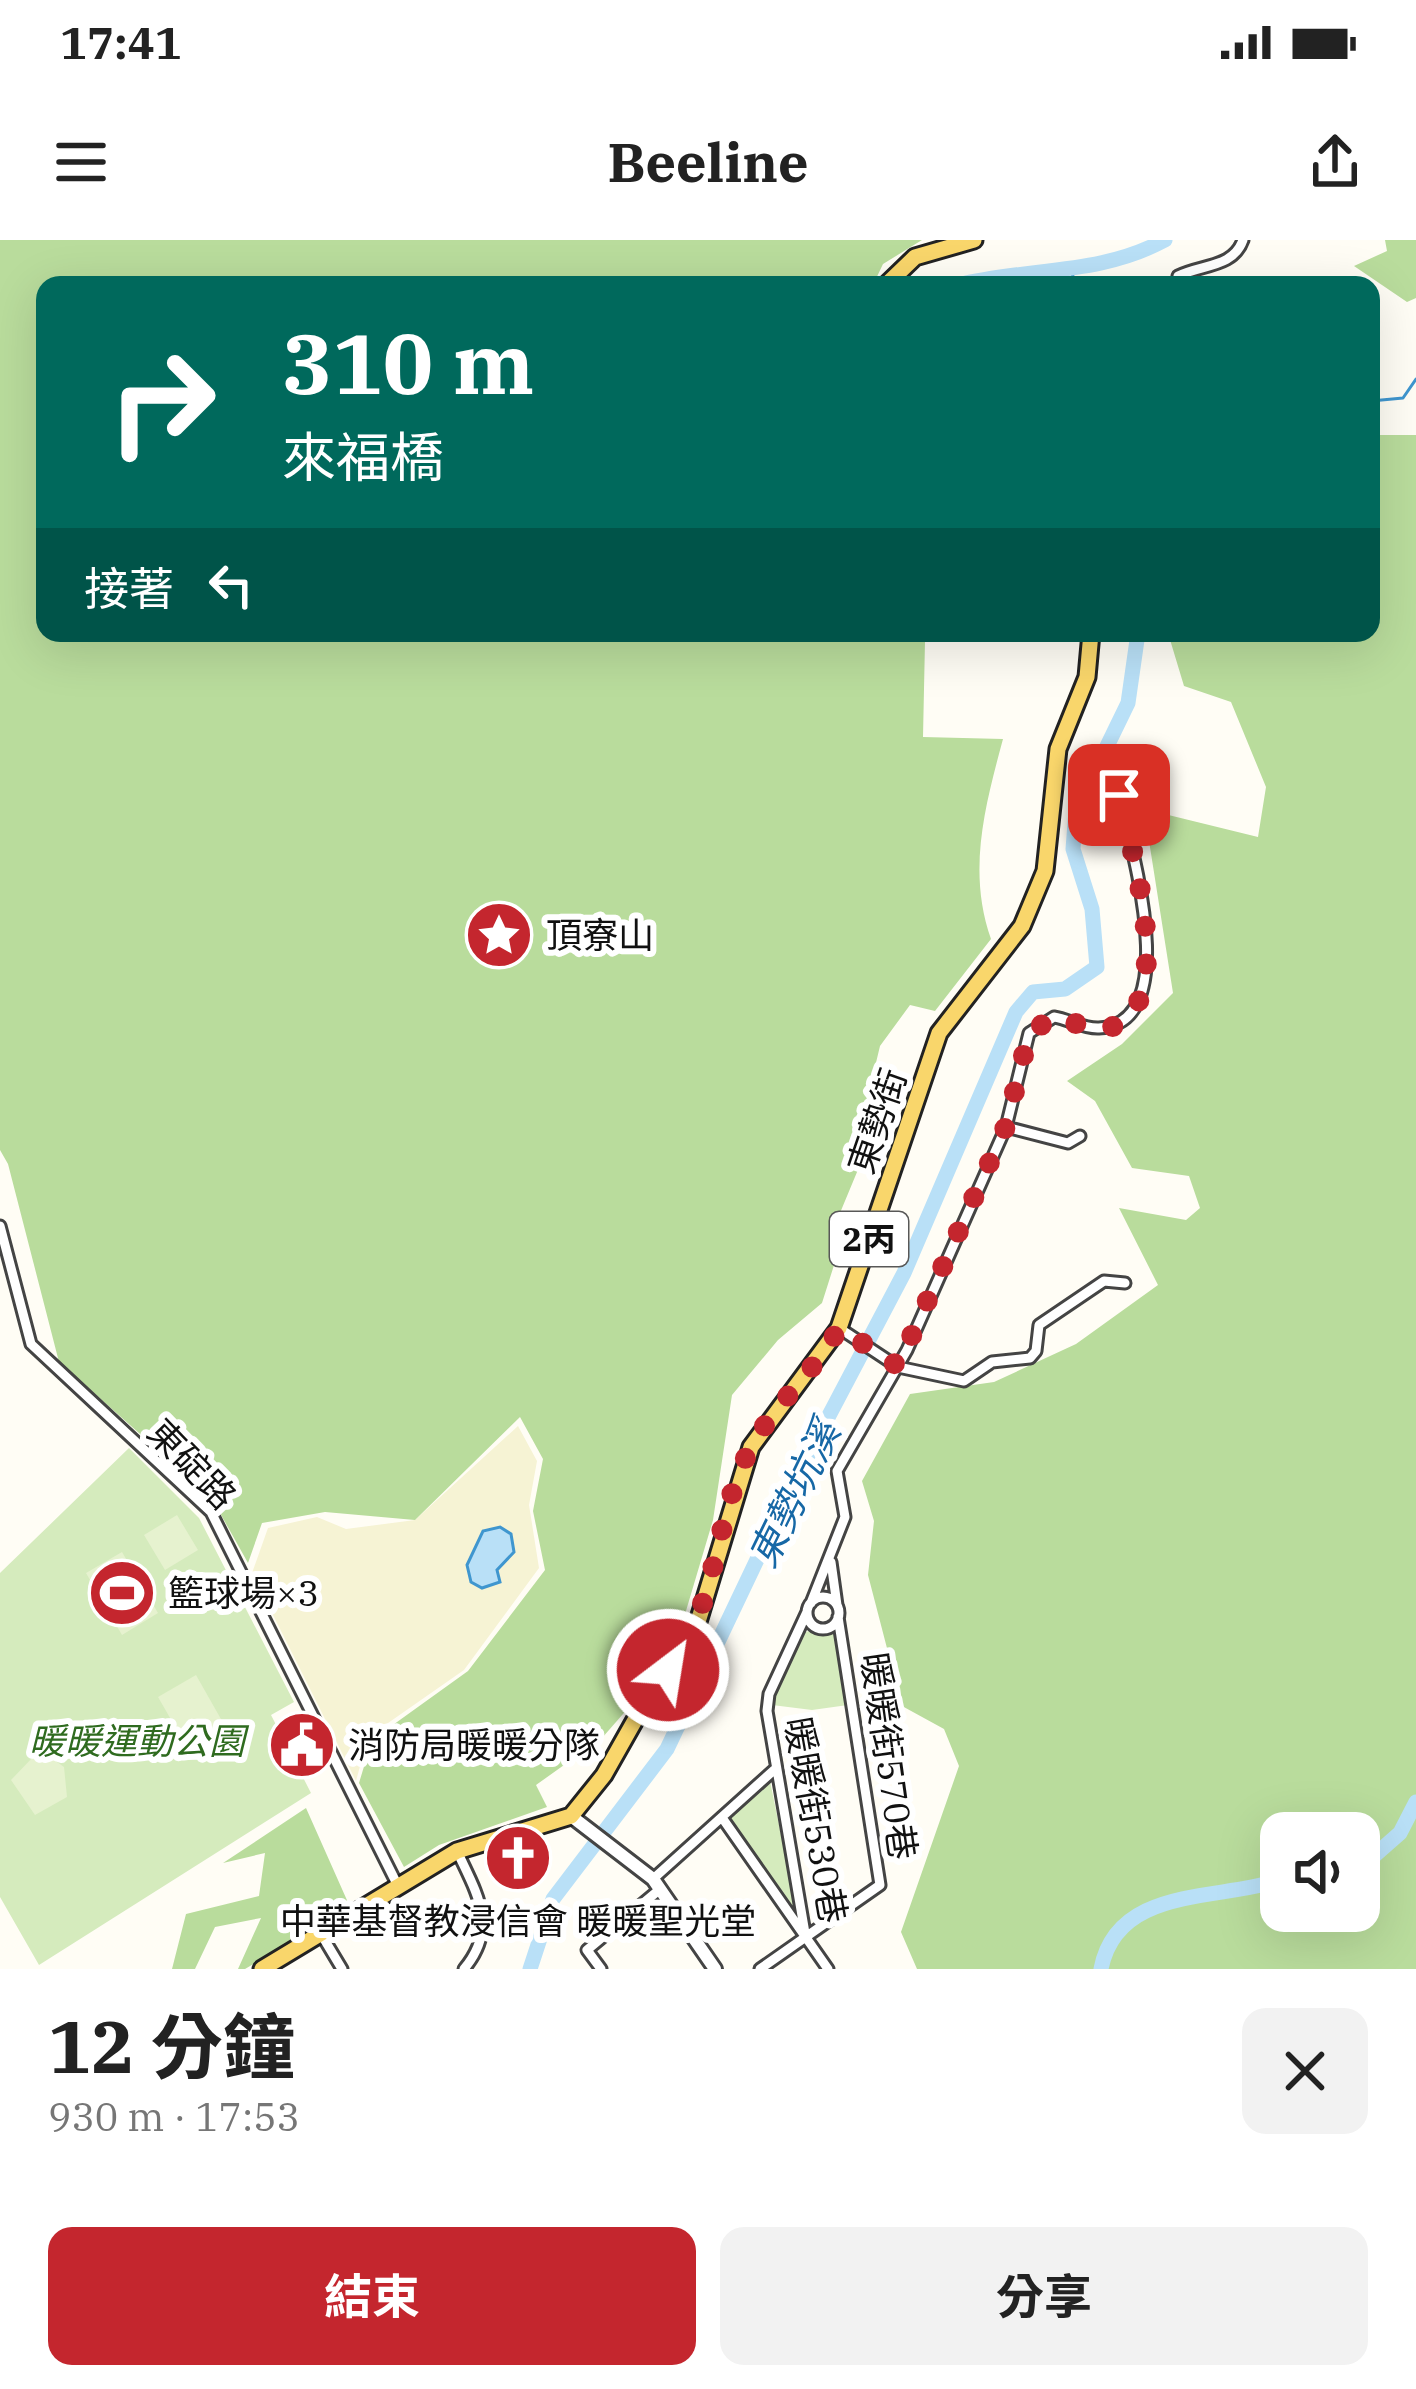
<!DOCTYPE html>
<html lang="zh-TW">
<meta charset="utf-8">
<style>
body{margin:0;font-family:"IBM Plex Serif","Noto Sans TC",serif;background:#f2f2f2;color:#222;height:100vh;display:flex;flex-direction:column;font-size:45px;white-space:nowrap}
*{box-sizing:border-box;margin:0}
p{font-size:39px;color:#767676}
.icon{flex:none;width:66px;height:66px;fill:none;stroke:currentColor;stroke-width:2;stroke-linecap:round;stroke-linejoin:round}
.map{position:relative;height:1729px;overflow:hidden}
.panel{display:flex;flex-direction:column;background:#fff;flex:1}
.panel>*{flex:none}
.banner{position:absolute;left:36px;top:36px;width:1344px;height:366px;border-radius:24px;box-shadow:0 12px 48px #0002;background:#00695c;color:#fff;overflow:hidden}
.buttons{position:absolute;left:1260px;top:1572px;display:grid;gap:24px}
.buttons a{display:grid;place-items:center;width:120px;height:120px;border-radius:24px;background:#fff;box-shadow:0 12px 48px #0002;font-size:60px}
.pin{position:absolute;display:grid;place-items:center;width:102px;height:102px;color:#fff;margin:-51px;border-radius:24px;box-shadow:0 6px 18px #0006}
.me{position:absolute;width:132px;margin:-66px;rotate:31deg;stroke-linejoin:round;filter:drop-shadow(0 0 9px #0008)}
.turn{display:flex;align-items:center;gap:42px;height:252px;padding:0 48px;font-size:54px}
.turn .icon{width:156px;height:156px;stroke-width:2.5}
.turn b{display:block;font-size:84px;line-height:102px}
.then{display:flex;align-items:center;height:114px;padding:0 48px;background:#0003;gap:24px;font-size:45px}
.round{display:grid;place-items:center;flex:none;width:126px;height:126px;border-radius:24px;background:#f2f2f2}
.summary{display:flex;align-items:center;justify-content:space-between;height:204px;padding:0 48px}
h1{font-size:72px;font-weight:700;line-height:90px}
.action{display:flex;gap:24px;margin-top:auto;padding:24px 48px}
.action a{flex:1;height:138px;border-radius:24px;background:#c4262e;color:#fff;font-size:48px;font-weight:700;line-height:138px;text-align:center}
.action a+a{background:#f2f2f2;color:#222}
.status{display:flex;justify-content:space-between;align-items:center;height:84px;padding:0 60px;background:#fff;direction:ltr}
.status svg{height:33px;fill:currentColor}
header{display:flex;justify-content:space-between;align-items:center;height:156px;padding:0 48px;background:#fff;font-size:54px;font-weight:700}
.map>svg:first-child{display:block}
.farmland{fill:#f6f3d4}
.green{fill:#d5ebbd}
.forest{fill:#b9dc9c;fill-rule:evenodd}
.pitch{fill:#e6f2cf}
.water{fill:#b9e0f7;stroke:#3f96cf;stroke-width:3}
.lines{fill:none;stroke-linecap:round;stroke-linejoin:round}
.stream{stroke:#3f96cf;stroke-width:3}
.river{stroke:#b9e0f7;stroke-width:15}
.minor-casing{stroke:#444;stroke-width:15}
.tertiary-casing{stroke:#444;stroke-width:18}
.primary-casing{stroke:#222;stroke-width:21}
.minor{stroke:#fff;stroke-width:9}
.tertiary{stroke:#fff;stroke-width:12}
.primary{stroke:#f9d66b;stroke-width:15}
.route{stroke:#c4262e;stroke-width:21;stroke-dasharray:0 37.8}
.labels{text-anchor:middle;stroke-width:12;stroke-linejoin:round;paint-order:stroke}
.shield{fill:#fff;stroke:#585858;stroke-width:3}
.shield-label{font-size:33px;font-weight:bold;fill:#111}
.poi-label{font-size:36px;fill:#111;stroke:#fff;text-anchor:start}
.street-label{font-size:36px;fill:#111;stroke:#fff}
.park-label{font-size:36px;font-style:italic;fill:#2f6b1f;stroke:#fff}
.water-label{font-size:39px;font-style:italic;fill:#1768a6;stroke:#fff}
</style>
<div class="status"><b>17:41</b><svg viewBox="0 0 49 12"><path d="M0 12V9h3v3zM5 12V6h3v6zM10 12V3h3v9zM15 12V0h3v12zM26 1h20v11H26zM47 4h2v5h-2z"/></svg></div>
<header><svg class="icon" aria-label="menu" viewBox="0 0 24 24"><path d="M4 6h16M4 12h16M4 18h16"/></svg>Beeline<svg class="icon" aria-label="share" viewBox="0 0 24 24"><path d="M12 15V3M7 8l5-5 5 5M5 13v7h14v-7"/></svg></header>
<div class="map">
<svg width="1416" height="1729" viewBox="0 0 1416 1729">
<rect width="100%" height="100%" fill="#fffdf5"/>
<path class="farmland" d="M518,1186L537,1221L529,1265L539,1328L464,1430L368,1497L356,1541L252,1333L268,1288L317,1277L346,1289L415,1280Z"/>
<path class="green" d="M129,1208L199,1278L294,1462L271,1475L311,1553L39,1725L0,1657V1333Z
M809,1391L834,1394L839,1400L848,1465L812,1470L772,1465L801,1394Z
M770,1541L799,1682L729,1579Z"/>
<path class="forest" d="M0,0H922L883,24L873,45H45V393H934L925,401L923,497L1003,499C985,566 967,631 991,699L935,771L910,765L880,806L868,856L897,854L898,872L867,908L830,997L835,1022L822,1063L778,1100L732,1155L713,1280L672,1418L602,1498L536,1545L547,1567L439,1605L404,1627L359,1543L372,1500L468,1431L545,1330L533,1271L543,1219L520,1177L415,1280L325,1272L262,1283L248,1323L211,1257L59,1122L8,924L0,910Z
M1385,0H1416V58L1407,62L1354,26L1387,11Z
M1371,195H1416V1729H917L901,1692L959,1526L944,1489L902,1466L868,1335L874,1281L862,1241L910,1154L994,1142L1076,1104L1158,1045L1119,968L1186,980L1200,968L1189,936L1132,928L1095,861L1067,841L1122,804L1173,753L1144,569L1258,597L1266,547L1231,462L1184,446L1168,393H1371ZM1281,1593H1359V1671H1281Z
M306,1568L350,1667L245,1729H238L261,1678L215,1687L195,1729H172L186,1674L259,1656L265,1613L223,1623Z"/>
<path class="pitch" d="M177,1275L198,1310L165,1330L144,1295Z
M122,1312L158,1373L122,1395L86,1333Z
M196,1435L230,1495L192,1516L158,1457Z
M46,1514L64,1527L67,1557L35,1575L11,1540L33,1517Z"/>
<path class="water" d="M500,1287L511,1294L514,1312L497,1330L500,1342L482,1348L471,1342L467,1325L483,1291Z"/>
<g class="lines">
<path class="stream" d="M1071,32L1077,45
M1371,161L1403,158L1416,139"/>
<path class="river" d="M958,45C1030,27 1098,36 1165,0
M1359,1629L1400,1593L1416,1562
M530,1729L553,1659L667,1509L794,1242L904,1033L1016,772L1033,752L1065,749L1097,727L1092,669L1073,609L1076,570L1128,463L1138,393
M1101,1729C1117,1646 1217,1661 1281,1640"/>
<g class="minor-casing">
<path id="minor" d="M1178,36C1202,24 1233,28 1243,0
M1006,887L1068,903L1080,896
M0,986L31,1104L211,1272L398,1646
M839,1088L898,1127L964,1141L992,1122L1030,1118L1036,1111L1039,1085L1104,1041L1125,1043
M831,1322L837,1365
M807 1373a16 16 0 1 1 32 0a16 16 0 1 1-32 0Z
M811,1363L845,1277L837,1231L907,1110L1006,887L1029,793L1054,777C1068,779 1084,789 1099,788C1186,784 1129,601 1119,555L1121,535
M723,1579L828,1729
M457,1611C477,1654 499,1687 464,1729
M653,1639L774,1530
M321,1694L342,1729
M806,1699L767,1471L769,1454L807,1372
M601,1729L587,1710L659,1650
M760,1729L880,1645L838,1377"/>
</g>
<g class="tertiary-casing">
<path id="tertiary" d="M571,1576L653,1639L715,1729"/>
</g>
<g class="primary-casing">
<path id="primary" d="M886,45L915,17L974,0
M262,1729L457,1611L571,1576L604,1535L652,1450L694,1395L751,1207L839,1088L939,793L1022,686L1045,631L1058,509L1087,437L1091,393"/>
</g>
<use href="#minor" class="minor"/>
<use href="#tertiary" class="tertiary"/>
<use href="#primary" class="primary"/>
</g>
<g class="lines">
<path class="route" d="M668,1430C719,1366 713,1278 751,1207C775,1164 815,1131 839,1088L898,1126L1006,886L1029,793L1054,777C1068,779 1085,789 1099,789C1186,785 1129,601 1119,555"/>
</g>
<defs>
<g id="sight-disc" transform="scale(3.45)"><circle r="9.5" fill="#c4262e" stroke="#fff"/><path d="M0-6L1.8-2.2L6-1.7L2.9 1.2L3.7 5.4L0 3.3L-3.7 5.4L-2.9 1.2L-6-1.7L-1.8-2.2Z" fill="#fff"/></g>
<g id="stadium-disc" transform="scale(3.45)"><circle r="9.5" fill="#c4262e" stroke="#fff"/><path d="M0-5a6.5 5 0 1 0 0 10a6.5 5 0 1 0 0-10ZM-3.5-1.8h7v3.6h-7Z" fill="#fff"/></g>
<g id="civic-disc" transform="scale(3.45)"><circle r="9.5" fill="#c4262e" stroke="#fff"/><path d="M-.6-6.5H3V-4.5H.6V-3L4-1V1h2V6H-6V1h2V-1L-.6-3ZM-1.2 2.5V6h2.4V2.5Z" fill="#fff"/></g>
<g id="church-disc" transform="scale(3.45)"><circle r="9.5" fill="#c4262e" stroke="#fff"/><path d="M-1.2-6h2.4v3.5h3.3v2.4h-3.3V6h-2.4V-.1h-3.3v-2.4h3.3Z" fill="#fff"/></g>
</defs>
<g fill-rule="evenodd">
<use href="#sight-disc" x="499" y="695"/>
<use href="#stadium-disc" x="122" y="1353"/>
<use href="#civic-disc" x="302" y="1505"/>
<use href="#church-disc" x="518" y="1618"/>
</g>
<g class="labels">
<rect class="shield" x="830" y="972" width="78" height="54" rx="9"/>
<g class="shield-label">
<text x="869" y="1011">2丙</text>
</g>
<g class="poi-label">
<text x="546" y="708">頂寮山</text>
<text x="168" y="1366">籃球場×3</text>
<text x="348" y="1518">消防局暖暖分隊</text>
<text x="518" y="1694" text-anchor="middle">中華基督教浸信會 暖暖聖光堂</text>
</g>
<g class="street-label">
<text transform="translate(877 881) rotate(-71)" y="13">東勢街</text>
<text transform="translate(192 1224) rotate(46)" y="13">東碇路</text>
<text transform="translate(889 1516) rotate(82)" y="13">暖暖街570巷</text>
<text transform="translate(816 1580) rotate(80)" y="13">暖暖街530巷</text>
</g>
<g class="park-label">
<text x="137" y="1514">暖暖運動公園</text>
</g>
<g class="water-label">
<text transform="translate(794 1254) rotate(-64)" y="14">東勢坑溪</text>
</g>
</g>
</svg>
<div class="buttons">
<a><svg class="icon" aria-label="sound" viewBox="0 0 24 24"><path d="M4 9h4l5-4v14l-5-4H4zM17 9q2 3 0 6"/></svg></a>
</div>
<div class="pin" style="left:1119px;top:555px;background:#d93025"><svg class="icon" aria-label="arrive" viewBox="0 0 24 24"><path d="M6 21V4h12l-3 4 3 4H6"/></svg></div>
<svg class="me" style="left:668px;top:1430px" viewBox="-20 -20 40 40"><circle r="17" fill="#c4262e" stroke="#fff" stroke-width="3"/><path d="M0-11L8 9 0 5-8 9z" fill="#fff"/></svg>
<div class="banner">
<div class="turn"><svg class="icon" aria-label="right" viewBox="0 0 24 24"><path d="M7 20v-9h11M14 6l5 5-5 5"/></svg><div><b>310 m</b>來福橋</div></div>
<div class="then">接著<svg class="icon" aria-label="left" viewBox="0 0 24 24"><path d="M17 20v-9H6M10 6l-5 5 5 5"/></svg></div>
</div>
</div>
<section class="panel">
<div class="summary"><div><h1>12 分鐘</h1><p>930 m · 17:53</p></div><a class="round"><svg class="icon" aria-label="close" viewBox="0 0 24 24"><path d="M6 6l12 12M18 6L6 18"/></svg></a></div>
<div class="action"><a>結束</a><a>分享</a></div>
</section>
